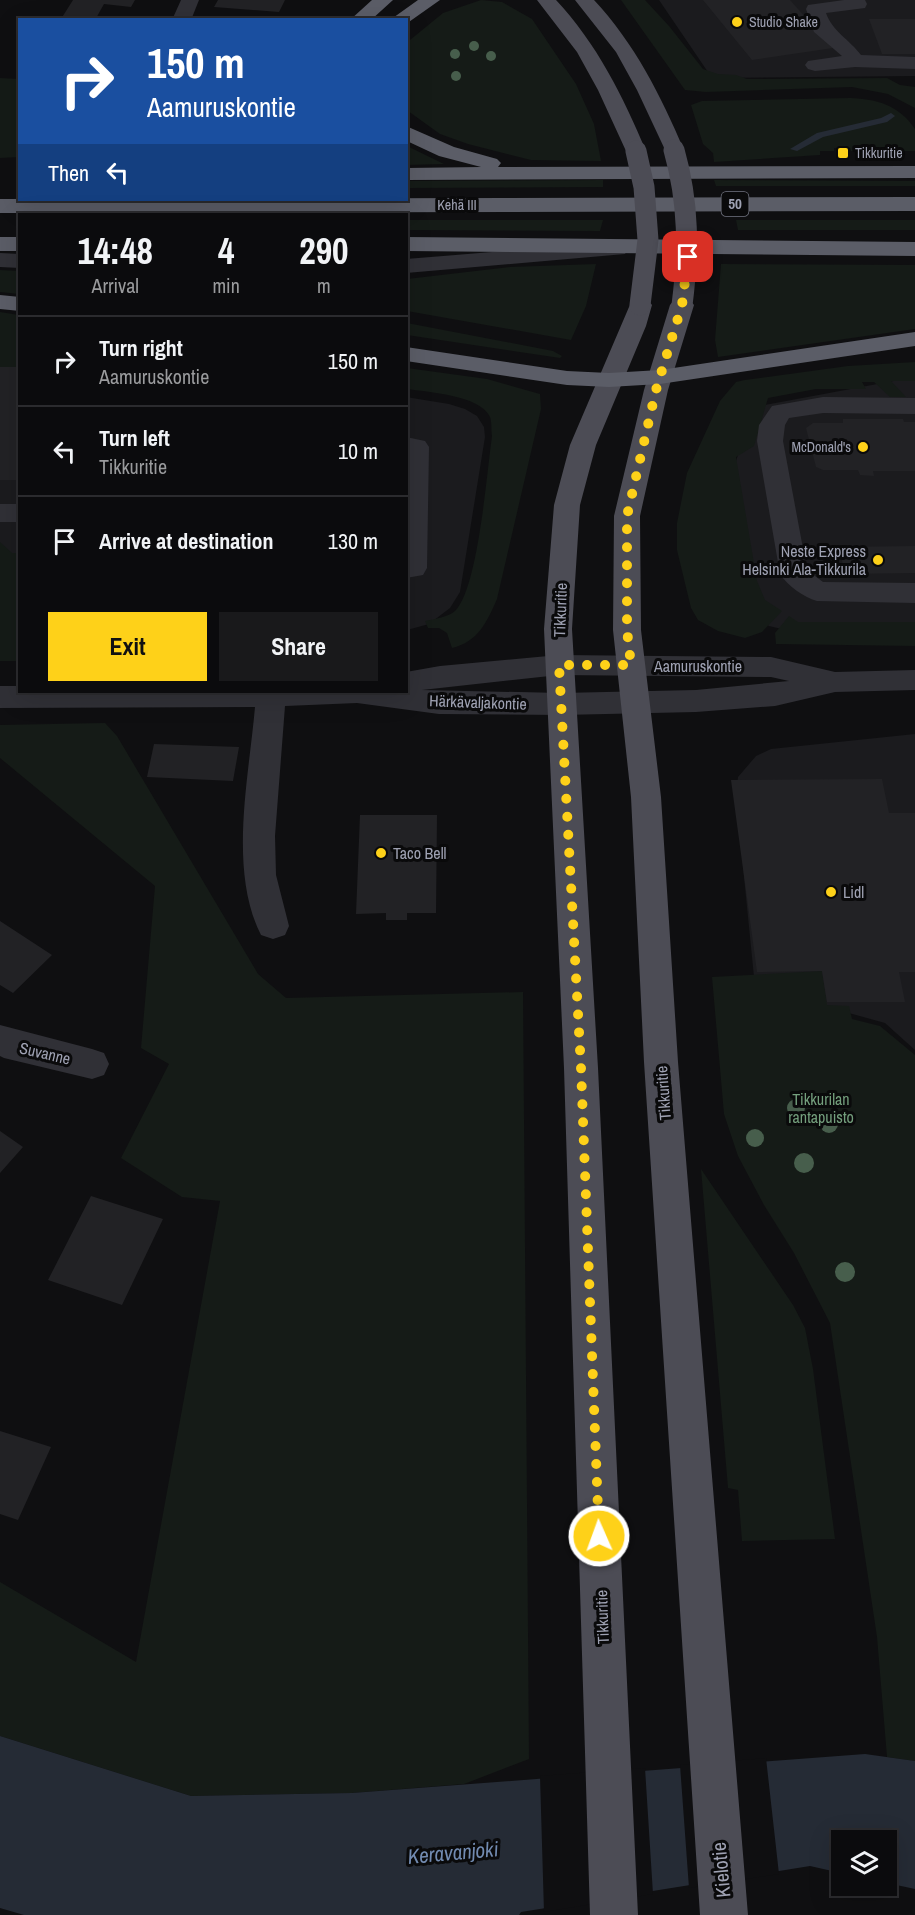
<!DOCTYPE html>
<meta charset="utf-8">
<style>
body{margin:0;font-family:"Archivo Narrow",sans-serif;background:#19191b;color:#f1f3f6;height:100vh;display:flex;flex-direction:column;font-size:22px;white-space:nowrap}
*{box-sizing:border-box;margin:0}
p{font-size:20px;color:#9a9b9d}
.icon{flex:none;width:33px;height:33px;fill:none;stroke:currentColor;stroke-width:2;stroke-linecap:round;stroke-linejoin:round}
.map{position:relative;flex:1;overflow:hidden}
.panel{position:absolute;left:18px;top:213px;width:390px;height:480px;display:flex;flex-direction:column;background:#0b0b0d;border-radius:0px;box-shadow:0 6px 24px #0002,0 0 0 2px #2b2b2e}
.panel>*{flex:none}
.top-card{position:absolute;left:18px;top:18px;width:390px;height:183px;border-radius:0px;box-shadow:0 6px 24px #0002,0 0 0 2px #2b2b2e;background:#1a4fa0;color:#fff;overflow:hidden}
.tools{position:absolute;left:831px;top:1830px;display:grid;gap:12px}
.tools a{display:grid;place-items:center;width:66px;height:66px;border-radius:0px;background:#0b0b0d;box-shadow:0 6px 24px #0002,0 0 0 2px #2b2b2e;font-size:30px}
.pin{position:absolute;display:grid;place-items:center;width:51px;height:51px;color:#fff;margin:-26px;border-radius:12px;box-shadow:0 3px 9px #0006}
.me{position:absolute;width:66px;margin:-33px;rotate:358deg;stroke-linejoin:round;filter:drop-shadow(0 0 4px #0008)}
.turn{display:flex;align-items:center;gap:21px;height:126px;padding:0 30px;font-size:27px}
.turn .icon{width:78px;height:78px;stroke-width:2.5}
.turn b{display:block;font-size:42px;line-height:51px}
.then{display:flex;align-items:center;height:57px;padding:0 30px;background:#0003;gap:12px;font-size:22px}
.eta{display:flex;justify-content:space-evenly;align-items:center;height:102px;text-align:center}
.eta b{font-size:36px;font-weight:700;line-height:42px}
.cta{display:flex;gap:12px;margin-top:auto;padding:12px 30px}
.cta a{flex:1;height:69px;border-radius:0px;background:#fed119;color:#111;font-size:24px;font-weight:700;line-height:69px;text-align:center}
.cta a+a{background:#19191b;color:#f1f3f6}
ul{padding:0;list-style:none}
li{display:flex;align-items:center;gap:18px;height:90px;padding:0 30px;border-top:2px solid #2b2b2e}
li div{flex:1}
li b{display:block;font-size:22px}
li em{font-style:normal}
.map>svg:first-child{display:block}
.built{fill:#1b1b1e}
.green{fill:#151b17}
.water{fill:#252b35}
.pier{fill:#0f0f11}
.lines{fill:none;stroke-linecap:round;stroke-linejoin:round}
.stream{fill:#252b35;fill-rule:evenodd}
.building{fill:#222225}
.minor{fill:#303036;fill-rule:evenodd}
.major{fill:#4c4c55;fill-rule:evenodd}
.highway{fill:#5b5d67;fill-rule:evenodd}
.major-bridge{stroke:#4c4c55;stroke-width:21}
.tree{fill:#475e4c}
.route{stroke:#fed119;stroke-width:10;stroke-dasharray:0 18}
.poi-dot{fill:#fed119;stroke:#0a0a0b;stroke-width:2}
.labels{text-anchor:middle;stroke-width:6;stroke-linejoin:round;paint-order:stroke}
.far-poi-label{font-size:14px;fill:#9fa2b3;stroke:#0a0a0b;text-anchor:start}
.far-street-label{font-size:14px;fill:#9fa2b3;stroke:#0a0a0b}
.shield{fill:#0a0a0b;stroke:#727481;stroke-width:1.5}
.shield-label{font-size:15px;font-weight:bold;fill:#9fa2b3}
.poi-label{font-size:16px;fill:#9fa2b3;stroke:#0a0a0b;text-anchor:start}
.street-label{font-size:16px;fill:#9fa2b3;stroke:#0a0a0b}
.park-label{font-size:16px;fill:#749f7d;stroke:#0a0a0b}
.near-street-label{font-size:20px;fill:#9fa2b3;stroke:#0a0a0b}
.near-water-label{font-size:21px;font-style:italic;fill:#728bb1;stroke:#0a0a0b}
</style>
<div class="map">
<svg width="915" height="1915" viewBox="0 0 915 1915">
<rect width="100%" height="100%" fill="#0f0f11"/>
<path class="built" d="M659,0H915V76L712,78Z
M0,340H19V655L0,656Z
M915,377V634L786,630L769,626L753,617L721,506L754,407Z
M406,397L449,404L465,409L477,416L484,427L485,437L460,592L450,608L429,624L407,630Z
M915,734V1050L885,1023L755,987L736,797L738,777L756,756L771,749Z"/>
<path class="green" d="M481,0L502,2L532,19L576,84L594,124L601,161L531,160L468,144L440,134L408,111L406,45L410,40L443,13Z
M621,0H645L669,26L703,69L718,74L736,75L747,79L887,78L900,85L915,87V108L888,94L852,87L706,92L685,90Z
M0,78L19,79V157L0,158Z
M850,98C877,99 899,105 915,129V151H851L850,148H834V151H820V155L714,162L713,153L703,144L691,105L702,101Z
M407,146L444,164L407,165Z
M603,180V187L406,188L407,181Z
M714,180L915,181V186H716Z
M406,220H603L600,231L407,230Z
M736,220H915V230H738Z
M596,264L586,306L571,340L407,311V279L510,267Z
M721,264L915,265V329L718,357L715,340Z
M0,270L19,271V294L0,292Z
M0,312L19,315V367H0Z
M407,323L553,351L562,356L560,358L407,335Z
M915,362V381H891L906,397H890L874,382H862L866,389H816L768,398L754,446L736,457L757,581L765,600L782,611L762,632L745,638L718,631L698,620L691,608L677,550V523L687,473L720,401L736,382L745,380L848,366Z
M407,368L487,379L540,394L541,409L497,599C487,622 478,642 452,648L447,633L439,628H428L425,621C434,619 449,617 455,611C478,589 487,471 492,436C491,430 492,422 490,417C480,395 427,392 407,389Z
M0,542L12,553H19V661H0Z
M789,616L798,622H915V646L776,644L775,633Z
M105,723L117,736L258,974L286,998L523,992L529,1759L464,1784L352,1793L191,1796L0,1736V1582L136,1662L220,1201L182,1197L121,1158L169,1064L141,1048L155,886L0,758V725Z
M822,971L827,1005L849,1006L852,1019L880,1026L915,1055V1761L887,1757L877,1637L830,1323L794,1253L764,1205L738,1156L724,1114L712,977Z
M701,1169L793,1305L805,1328L813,1369L835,1539L742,1541L738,1490L728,1488Z"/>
<path class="water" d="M0,1736L191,1796L352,1793L865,1754L915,1761V1889L887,1883L886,1840H842L841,1873L810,1866L521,1912L519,1915H24L0,1908Z"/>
<path class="pier" d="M766,1758L779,1874L689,1888L680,1765Z
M645,1768L653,1894L544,1912L540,1776Z"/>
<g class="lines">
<path class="stream" d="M891,113L895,116L887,122L823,137L797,151L790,149L817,133L881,118Z"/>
</g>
<path class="building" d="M73,0H135L131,7L104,4L95,20L61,19Z
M218,0H285L279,12L214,7Z
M703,0H790L833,48L752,60Z
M869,19H915V54H882Z
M0,367H20V480H0Z
M843,419H903L904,422H915V471H873L874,476L860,475L858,470H823L816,467L806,428L813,423H843Z
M915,546V573L845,574L839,547Z
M154,744L239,747L233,781L147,777Z
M882,779L889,813H915V972H899L905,1002H827L822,971L757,972L731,780Z
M360,815H437L436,913H407V920H386V913L356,914Z
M0,921L52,955L13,993L0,985Z
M0,1131L23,1147L0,1173Z
M91,1196L163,1219L122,1305L48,1280Z
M0,1431L51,1447L18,1520L0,1514Z"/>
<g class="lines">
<path class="minor" d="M181,0H199L191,20H172Z
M844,0H865L867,4L865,8L826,13C832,31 850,40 861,55L915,57V69L855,67L815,71L808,69L805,65L808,61L842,56L814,32L806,9L808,5Z
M617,242L625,244L628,249L625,254L406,273V259Z
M0,253L20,254V268L0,267Z
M823,397L915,398V414L823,413L789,418L785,425L783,441L807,570L823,582L915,583V603L817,601C803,597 788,586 780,574L757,441L759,425L772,406Z
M406,437L425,441L429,447L427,568L423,575L406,578Z
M0,504H20V522H0Z
M559,655L771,657L835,672L915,670V690L835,692L775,706L696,712L561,715L439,714L357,703L285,706L275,836L276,875L289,926L285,935L273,939L261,935C228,870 249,777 255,707L0,708V686H20V692H406V672L440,666ZM559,675L771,677L789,681L696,690L561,693L422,690Z
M0,1025L92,1049L104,1053L109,1064L104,1075L92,1079L4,1058L0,1056Z"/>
<path class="major" d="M537,0H556C597,44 623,96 646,151L643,155L636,157L629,155L626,151L598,90L577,52Z
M575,0H594C635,44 661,96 684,150L681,154L674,156L667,154L637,90L616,52Z
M640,298L648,300L652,305L646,326L596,445L580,505L572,629L598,1068L638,1915H590L564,1068L544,629L554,505L570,445L632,300Z
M682,298L690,300L694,305L668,390L640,516L641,630L661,797L678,1062L748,1915H700L644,1062L631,797L613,630L614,516L644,390L670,305L674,300Z"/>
<path class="highway" d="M372,0H393L371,20H350Z
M418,0H440L406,24V20H390Z
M406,126L454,147L497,159L501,163L498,167L915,166V178L406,180V168L481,167L439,156L409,142L406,141Z
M915,197V211L0,213V199Z
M0,237H20V251H0Z
M406,237L915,242V256L406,251Z
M0,295L20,297V311L0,309Z
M915,332V346L660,384L609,387L567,385L406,361V347L567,371L609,373L660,370Z"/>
<path class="major-bridge" d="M674,150C689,203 689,251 682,305
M636,151L644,187L648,240L640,305"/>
</g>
<g class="tree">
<circle cx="474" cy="46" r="5"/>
<circle cx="455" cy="54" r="5"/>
<circle cx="491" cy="56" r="5"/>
<circle cx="456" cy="76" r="5"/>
<circle cx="796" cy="1108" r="9"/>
<circle cx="829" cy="1124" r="9"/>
<circle cx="755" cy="1138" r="9"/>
<circle cx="804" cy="1163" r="10"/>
<circle cx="845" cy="1272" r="10"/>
</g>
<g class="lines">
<path class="route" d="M599,1536L581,1068L559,665H631L627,630V516L656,390L682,305L688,257"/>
</g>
<g class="poi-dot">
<circle cx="737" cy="22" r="6"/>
<rect x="837" y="147" width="12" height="12" rx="3"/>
<circle cx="863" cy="447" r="6"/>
<circle cx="878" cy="560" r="6"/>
<circle cx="381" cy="853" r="6"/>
<circle cx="831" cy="892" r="6"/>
</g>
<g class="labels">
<g class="far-poi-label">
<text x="749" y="27">Studio Shake</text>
<text x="855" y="158">Tikkuritie</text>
<text x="851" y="452" text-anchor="end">McDonald's</text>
</g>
<g class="far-street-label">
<text x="457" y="210">Kehä III</text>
</g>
<rect class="shield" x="721.5" y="192" width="27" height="24" rx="4.5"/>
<g class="shield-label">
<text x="735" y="209">50</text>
</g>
<g class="poi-label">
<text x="866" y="557" text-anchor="end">Neste Express<tspan x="866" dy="18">Helsinki Ala-Tikkurila</tspan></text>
<text x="393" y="859">Taco Bell</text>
<text x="843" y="898">Lidl</text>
</g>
<g class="street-label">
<text transform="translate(560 610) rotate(-88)" y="6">Tikkuritie</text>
<text x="698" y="672">Aamuruskontie</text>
<text transform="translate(478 702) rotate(2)" y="6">Härkävaljakontie</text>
<text transform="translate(45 1053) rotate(13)" y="6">Suvanne</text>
<text transform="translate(663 1093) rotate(-94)" y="6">Tikkuritie</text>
<text transform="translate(602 1617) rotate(-92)" y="6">Tikkuritie</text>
</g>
<g class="park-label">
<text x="821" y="1105">Tikkurilan<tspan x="821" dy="18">rantapuisto</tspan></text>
</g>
<g class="near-street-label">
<text transform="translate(721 1870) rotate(-95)" y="7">Kielotie</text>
</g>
<g class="near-water-label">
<text transform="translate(453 1853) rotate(-5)" y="7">Keravanjoki</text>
</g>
</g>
</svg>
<div class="tools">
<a><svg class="icon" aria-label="layers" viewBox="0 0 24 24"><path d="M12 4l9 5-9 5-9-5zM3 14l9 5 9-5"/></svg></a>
</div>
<div class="pin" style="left:688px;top:257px;background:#d93025"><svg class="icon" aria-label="arrive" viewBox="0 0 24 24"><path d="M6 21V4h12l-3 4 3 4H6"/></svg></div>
<svg class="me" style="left:599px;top:1536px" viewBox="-20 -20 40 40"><circle r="17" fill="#fed119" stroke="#fff" stroke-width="3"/><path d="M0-11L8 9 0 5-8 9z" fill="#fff"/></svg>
<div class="top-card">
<div class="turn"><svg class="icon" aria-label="right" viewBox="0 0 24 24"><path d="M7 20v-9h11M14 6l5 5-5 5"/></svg><div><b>150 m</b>Aamuruskontie</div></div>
<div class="then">Then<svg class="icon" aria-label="left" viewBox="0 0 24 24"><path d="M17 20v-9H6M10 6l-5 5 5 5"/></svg></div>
</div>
<section class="panel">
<div class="eta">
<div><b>14:48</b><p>Arrival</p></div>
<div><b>4</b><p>min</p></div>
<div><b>290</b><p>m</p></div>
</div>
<ul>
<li><svg class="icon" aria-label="right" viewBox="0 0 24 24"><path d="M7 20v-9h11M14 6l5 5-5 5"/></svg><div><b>Turn right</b><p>Aamuruskontie</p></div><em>150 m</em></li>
<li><svg class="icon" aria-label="left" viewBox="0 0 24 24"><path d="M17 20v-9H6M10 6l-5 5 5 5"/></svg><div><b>Turn left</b><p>Tikkuritie</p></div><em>10 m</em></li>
<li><svg class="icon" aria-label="arrive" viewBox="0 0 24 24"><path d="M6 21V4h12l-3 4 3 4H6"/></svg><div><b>Arrive at destination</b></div><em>130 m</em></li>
</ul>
<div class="cta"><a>Exit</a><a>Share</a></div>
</section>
</div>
